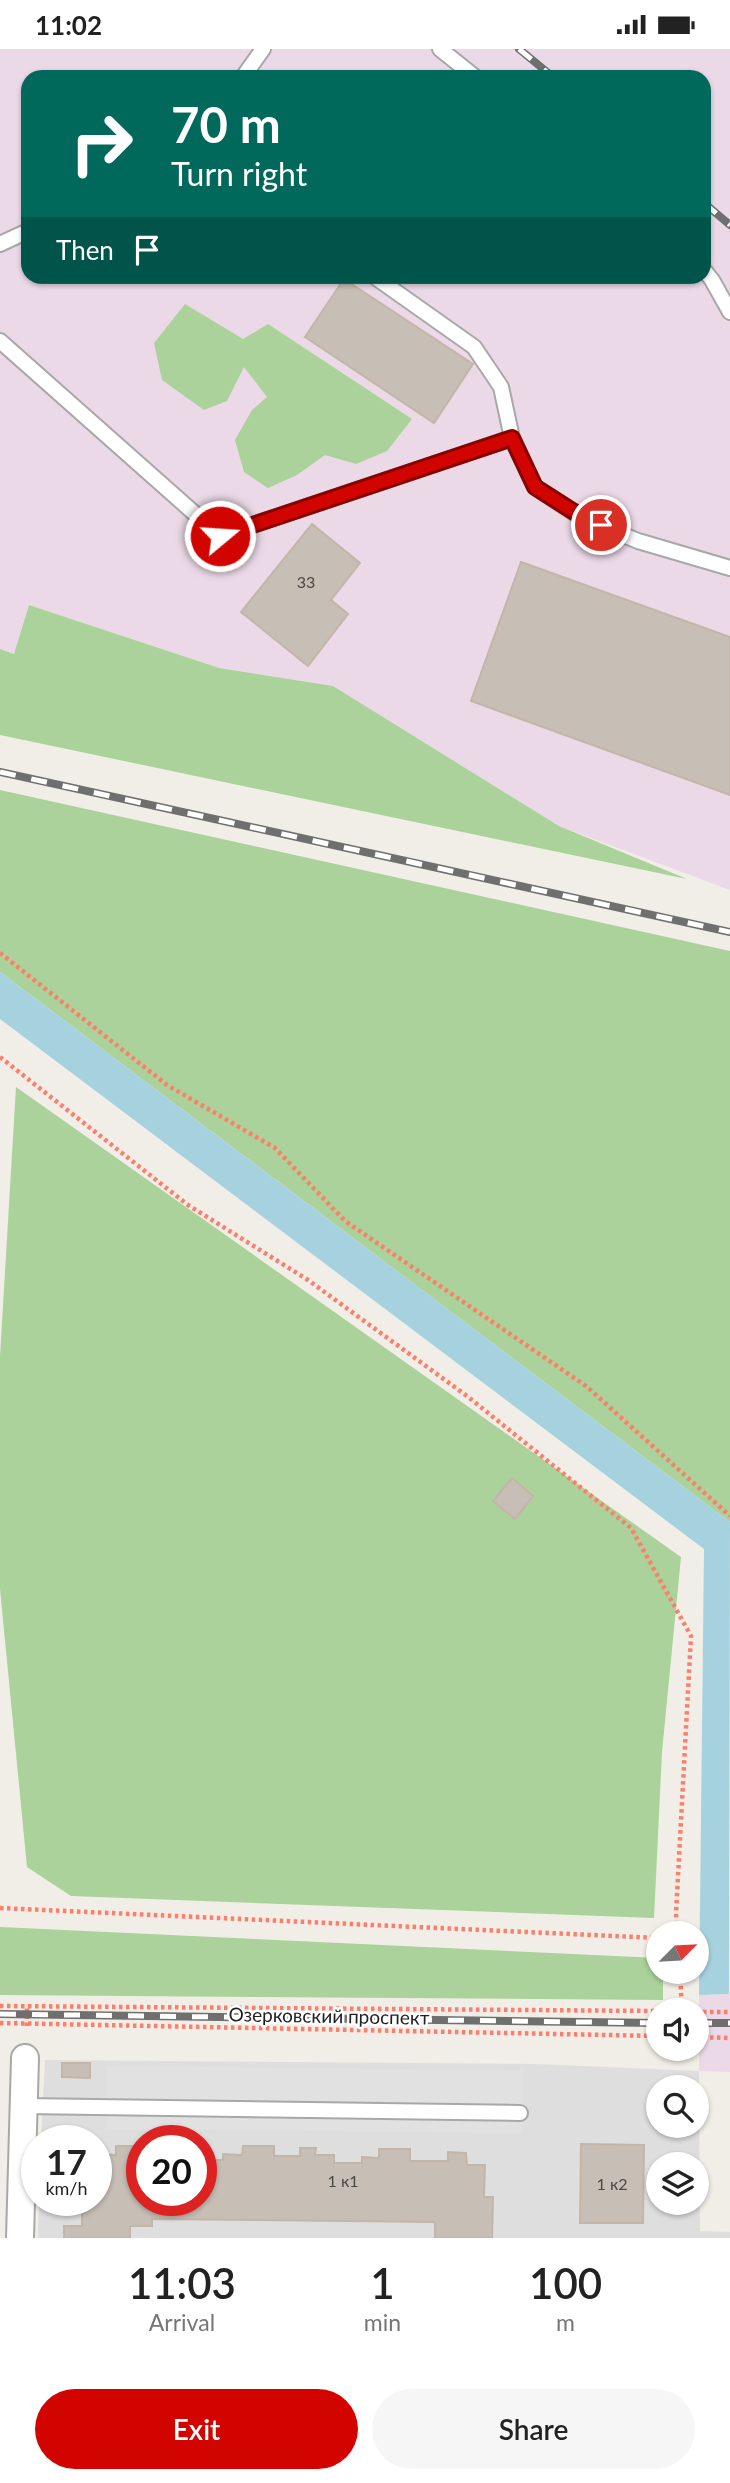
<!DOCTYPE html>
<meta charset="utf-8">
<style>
body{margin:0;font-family:Lato,sans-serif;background:#f6f6f6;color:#222;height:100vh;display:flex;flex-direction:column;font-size:26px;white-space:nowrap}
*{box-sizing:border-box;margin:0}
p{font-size:23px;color:#767676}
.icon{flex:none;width:38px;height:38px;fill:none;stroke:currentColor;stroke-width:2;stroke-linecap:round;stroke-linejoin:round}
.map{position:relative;height:2189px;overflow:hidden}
.side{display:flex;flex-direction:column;background:#fff;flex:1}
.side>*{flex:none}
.top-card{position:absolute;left:21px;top:21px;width:690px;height:214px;border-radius:21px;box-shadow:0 2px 5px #0004;background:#00695c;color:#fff;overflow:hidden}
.needle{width:46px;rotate:66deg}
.fabs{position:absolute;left:646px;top:1872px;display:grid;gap:14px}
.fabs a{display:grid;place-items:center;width:63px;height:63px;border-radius:50%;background:#fff;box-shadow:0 2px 5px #0004;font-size:35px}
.speed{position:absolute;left:21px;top:2076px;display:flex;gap:14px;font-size:35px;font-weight:700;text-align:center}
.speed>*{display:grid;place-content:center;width:91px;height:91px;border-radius:50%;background:#fff;box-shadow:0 2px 5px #0004;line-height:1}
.speed small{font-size:18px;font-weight:400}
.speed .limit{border:10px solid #d22;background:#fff;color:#111}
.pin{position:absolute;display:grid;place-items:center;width:60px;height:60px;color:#fff;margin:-30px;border:4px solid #fff;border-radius:50%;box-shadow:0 2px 7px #0007}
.me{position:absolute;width:77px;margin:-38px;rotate:72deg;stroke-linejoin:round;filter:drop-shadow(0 0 5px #0008)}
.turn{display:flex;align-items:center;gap:24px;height:147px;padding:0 35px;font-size:32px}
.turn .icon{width:91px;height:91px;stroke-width:2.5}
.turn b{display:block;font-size:49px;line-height:60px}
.then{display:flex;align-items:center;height:66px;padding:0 35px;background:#0003;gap:14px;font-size:26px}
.eta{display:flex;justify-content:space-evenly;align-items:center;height:119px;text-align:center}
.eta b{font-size:42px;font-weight:600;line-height:49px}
.cta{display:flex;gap:14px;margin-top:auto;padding:14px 35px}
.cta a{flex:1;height:80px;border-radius:42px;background:#d20400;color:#fff;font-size:28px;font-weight:600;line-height:80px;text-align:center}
.cta a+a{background:#f6f6f6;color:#222}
.status{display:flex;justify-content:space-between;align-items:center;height:49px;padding:0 35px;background:#fff;direction:ltr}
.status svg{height:19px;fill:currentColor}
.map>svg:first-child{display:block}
.residential{fill:#dfdede;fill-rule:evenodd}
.industrial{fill:#ebd9e7;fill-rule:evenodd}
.forest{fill:#aad29a}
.parking{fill:#e1e1e1}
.water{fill:#a6d2e0}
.building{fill:#c7beb6;stroke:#c4b5a9;stroke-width:2}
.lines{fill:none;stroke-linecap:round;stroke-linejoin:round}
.lane-casing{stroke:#a8a8a8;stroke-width:18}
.street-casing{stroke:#a8a8a8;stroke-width:30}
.path{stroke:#ff7d6b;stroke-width:4.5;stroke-dasharray:3.5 3.5;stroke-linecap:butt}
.lane{stroke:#fff;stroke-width:14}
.street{stroke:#fff;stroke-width:26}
.rail-casing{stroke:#6f6f6f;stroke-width:8}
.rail{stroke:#fff;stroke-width:5;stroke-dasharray:16;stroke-linecap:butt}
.route-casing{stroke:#880300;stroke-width:18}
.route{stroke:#d20400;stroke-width:12}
.labels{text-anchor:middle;stroke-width:5;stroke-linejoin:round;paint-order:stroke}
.number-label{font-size:16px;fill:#4a4846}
.street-label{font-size:19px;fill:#212121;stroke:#fff}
</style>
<div class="status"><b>11:02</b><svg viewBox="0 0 49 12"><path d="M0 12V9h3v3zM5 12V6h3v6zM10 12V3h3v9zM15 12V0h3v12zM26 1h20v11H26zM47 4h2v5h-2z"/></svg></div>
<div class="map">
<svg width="730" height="2189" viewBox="0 0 730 2189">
<rect width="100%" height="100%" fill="#f1eee7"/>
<path class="residential" d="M45,2011L537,2015L699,2022L700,2182L730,2183V2189H38L39,2151H96V2091H41ZM658,2039H696V2077H658ZM142,2091H201V2151H142ZM658,2116H696V2154H658Z"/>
<path class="industrial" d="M0,0H730V841L559,777L333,637L219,619L29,556L14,605L0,600ZM28,28H704V228H28Z
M730,1945V2023L699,2022V1946Z"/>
<path class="forest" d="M185,255L243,290L268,275L412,370L387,402L356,415L325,406L297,426L268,439L244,423L235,391L252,361L267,348L244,318L227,352L204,361L162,331L154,294Z
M29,556L219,619L333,637L559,777L687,830L0,686V600L14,605Z
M0,741L730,902V1473L0,923Z
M16,1038L681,1508L662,1703L654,1869L71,1847L27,1818L0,1540V1307Z
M0,1878L658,1909V1923H663V1951L0,1946Z"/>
<path class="parking" d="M107,2017L523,2021L522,2084L107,2080Z"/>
<path class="water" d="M0,923L730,1473L729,1945L699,1946L704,1500L0,970Z"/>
<path class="building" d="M344,230L473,315L434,374L305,288Z
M312,475L360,514L331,551L348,565L308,617L241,563Z
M521,513L730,588V746L471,652Z
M512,1429L533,1447L515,1470L493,1452Z
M62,2014H90V2029L62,2028Z
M581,2095L644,2096L643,2174H580Z
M116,2097H134V2104H142V2151H201V2104H213V2111H223V2105L242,2106L243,2097H274V2107H300V2099H316L315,2106H334V2114H362V2108L379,2109V2100H410V2112H448V2103L466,2104L467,2116H485L484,2148H493L492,2189H435V2173L152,2170V2177H130V2189H64V2177H82V2151H96V2105L116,2106Z"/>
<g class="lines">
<g class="lane-casing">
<path id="lane" d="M440,0L475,28
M243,28L263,0
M0,195L28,182
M704,221L712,231L730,263
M375,228L474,298L501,338L512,389L535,438L582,469L638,492L730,519
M0,292L220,487L512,389
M24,2057L520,2064"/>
</g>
<g class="street-casing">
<path id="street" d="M20,2189L25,2009"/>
</g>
<path class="path" d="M0,904L167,1036L275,1099L345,1172L586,1337L730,1467
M0,1008L188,1156L308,1231L467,1347L631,1479L691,1587L676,1864L677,1885
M0,1859L658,1889
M680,1923L682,1962
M0,1957L658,1962
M696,1963H730
M0,1974L658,1987
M27,1977V1957
M696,1988L730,1989"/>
<use href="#lane" class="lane"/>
<use href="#street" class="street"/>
<g class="rail-casing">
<path id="rail" d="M519,0L553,28
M704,154L730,176
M0,723L730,883
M0,1965L658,1974
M696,1974H730"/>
</g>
<use href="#rail" class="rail"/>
</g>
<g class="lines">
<g class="route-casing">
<path id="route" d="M220,487L512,389L535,438L582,468L601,476"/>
</g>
<use href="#route" class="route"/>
</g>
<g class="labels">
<g class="number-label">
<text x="306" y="539">33</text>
<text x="343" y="2138">1 к1</text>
<text x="612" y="2141">1 к2</text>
</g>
<g class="street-label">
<text transform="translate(329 1967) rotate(1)" y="7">Озерковский проспект</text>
</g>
</g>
</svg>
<div class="fabs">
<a><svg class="needle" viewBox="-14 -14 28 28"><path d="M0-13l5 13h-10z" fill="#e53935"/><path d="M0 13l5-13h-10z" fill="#767676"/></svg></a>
<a><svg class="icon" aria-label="sound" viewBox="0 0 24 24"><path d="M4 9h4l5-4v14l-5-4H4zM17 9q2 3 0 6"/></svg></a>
<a><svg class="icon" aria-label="search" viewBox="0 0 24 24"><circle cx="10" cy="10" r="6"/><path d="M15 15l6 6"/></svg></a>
<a><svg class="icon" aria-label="layers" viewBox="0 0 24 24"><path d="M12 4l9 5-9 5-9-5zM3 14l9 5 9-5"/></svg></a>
</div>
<div class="speed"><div>17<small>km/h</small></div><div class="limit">20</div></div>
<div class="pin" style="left:601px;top:476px;background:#d93025"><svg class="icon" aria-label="arrive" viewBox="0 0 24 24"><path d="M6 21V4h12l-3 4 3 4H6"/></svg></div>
<svg class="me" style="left:220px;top:487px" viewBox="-20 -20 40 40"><circle r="17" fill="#d20400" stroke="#fff" stroke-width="3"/><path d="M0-11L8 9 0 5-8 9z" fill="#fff"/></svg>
<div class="top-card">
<div class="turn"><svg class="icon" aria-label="right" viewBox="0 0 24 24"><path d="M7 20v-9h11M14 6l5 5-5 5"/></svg><div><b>70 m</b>Turn right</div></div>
<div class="then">Then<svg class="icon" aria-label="arrive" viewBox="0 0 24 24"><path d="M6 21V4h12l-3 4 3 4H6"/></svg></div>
</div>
</div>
<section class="side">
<div class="eta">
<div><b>11:03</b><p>Arrival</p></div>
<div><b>1</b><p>min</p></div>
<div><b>100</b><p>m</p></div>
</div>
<div class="cta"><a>Exit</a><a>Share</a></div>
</section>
